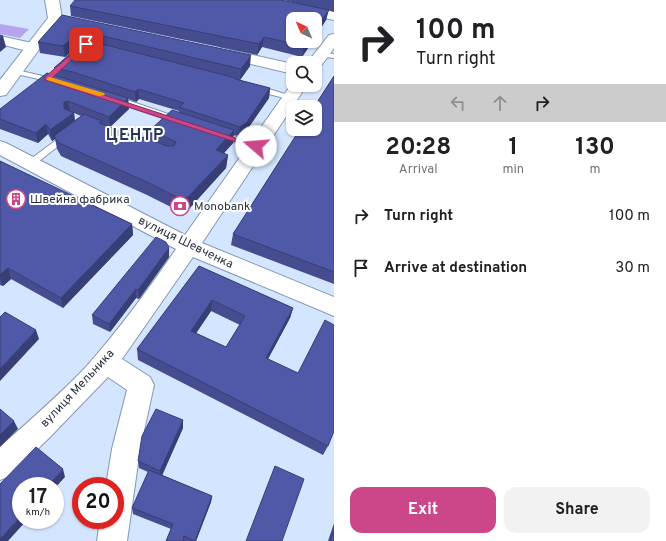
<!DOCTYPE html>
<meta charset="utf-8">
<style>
body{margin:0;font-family:Overpass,sans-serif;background:#f2f2f2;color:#202124;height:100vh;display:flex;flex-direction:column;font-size:15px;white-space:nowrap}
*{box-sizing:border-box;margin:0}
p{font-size:13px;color:#757577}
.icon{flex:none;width:22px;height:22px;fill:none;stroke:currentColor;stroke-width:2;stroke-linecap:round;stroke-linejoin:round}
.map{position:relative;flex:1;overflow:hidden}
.sheet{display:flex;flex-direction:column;background:#fff;width:332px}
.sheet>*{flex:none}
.banner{background:#fff;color:#202124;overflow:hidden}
.needle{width:26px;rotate:316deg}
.tools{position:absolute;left:286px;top:12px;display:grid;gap:8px}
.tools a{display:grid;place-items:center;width:36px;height:36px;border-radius:8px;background:#fff;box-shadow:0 1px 3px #0004;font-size:20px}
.speed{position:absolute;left:12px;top:477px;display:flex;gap:8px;font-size:20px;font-weight:700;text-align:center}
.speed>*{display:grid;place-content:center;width:52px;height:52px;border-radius:50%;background:#fff;box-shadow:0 1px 3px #0004;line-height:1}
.speed small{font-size:10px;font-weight:400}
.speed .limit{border:6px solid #d22;background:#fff;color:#111}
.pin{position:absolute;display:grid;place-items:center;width:34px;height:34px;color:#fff;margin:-17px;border-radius:8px;box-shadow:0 2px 6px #0006}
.me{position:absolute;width:44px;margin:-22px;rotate:288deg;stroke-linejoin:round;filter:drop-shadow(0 0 3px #0008)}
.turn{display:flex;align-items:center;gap:14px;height:84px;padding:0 16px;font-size:18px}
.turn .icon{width:52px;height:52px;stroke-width:2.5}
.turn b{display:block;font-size:28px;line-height:34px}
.lanes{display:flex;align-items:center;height:38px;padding:0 16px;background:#0003;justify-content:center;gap:20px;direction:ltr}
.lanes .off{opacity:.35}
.eta{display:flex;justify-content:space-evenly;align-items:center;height:68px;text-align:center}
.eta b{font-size:24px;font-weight:700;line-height:28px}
.button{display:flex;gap:8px;margin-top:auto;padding:8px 16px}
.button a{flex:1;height:46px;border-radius:12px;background:#cc478a;color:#fff;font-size:16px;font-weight:700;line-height:46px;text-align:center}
.button a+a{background:#f2f2f2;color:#202124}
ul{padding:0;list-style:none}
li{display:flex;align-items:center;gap:12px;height:52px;padding:0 16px}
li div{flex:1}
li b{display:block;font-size:15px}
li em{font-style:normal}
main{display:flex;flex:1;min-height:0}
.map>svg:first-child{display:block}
.green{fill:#b7a4ee}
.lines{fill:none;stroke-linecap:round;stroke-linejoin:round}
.lane-casing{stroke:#8398b4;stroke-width:2}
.street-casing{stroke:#8398b4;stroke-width:2}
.secondary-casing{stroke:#8398b4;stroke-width:2}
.lane{fill:#fff;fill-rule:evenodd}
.street{fill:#fff;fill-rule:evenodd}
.secondary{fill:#fff;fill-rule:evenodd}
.wall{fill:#454d90;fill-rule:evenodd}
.shaded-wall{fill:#383e76}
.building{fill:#5059a8;stroke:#383e76;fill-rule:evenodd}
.route{fill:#cc478a;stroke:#852e5a}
.slow{fill:#f59e0b}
.labels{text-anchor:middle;stroke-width:4;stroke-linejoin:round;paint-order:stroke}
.poi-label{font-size:12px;fill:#2a323e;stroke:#fff;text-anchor:start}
.street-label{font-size:12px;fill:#2a323e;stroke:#fff}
.district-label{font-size:16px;font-weight:bold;letter-spacing:1px;fill:#263750;stroke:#fff}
</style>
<main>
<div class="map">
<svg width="334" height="541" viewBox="0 0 334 541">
<rect width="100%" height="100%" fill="#d4e6ff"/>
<path class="green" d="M0,24L29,29L20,38L0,34Z"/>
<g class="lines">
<g class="lane-casing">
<path id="lane" d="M319,52L334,54V58L319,56Z
M12,69L56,79L60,81L56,83L12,73Z
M253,86H259L295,97L291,100L288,99L253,90Z
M115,96L183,119L184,121L183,123H177L112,101L111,99Z
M219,131L260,145L262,147L257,150L216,136L215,134Z
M67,132L71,135L70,137L34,165H28V161Z"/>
</g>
<g class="street-casing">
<path id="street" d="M250,0H277L334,12V20L257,4L252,3Z
M334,34V48L321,66L315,68V63H307L329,35Z
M0,36L32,43L35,46L32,49L27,51L0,44Z
M222,48L293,64V74L217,56L214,53L217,50Z
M293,82V85H307L202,243L334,297V316L193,257L122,359L150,377L154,385L140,449L127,541H97L100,520H115V486H106L112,449L127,390L108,377L50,437L10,476L0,480V447C29,421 58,396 85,368C118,331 148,290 176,249L0,155V141L6,143L185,235Z"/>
</g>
<g class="secondary-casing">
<path id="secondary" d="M45,0H59L62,18L6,95L0,96V80L48,18Z"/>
</g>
<use href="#lane" class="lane"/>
<use href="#street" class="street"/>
<use href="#secondary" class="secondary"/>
</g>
<path class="wall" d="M284,0H334V12L328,10L326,20L302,57L262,47L257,55L71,16L70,6L300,4Z
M62,15L250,66L240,80L270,88L269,98L246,131L239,136L233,135V143L224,153L228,155L226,168L188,210L181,212L147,195L61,156L57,149L55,139L52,141L48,134L38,143L0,129V109L55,76L54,68L84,42H83L65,57L40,53L38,42ZM128,99L136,102L139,99L179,111V113L150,130V140L141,139L110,127L129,109ZM74,113L81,116L75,121Z
M334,76V284L231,245L233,234Z
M0,161L132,224L133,235L63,308L11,279L3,286L0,285Z
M169,248V257L139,299L136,298L110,332L93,324L92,315Z
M199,266L293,308L290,318L268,359L328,446L323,455L138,360L137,349ZM211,311L240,325L226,347L196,333Z
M183,420V428L162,475L212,496L211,502L196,541H166L171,529L133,514L132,508L148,472L139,468L138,461Z
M334,523V541H328Z"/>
<path class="shaded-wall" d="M329,10L326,20L315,37V30Z
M82,31L83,42L65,57L63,46Z
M3,36L6,47L0,52V39Z
M264,37L262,47L257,55L259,44Z
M308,41H313L302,57L304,46Z
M251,55L250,66L240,80L241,69Z
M270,88L269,98L246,131L239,136L240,127Z
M138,89L139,99L136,102L135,92Z
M128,98L129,109L110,127L109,117Z
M68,101L70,112L74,113L75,123L54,136L55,139L52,141L50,130L64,109V102Z
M46,124L48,134L38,143L36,133Z
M234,130L233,143L215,163L216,150Z
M228,155L226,168L188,210L181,212V199Z
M132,224L133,235L63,308L61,298Z
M169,248V257L139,299L138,290Z
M8,268L11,279L3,286L0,278V275Z
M136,289V298L110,332L109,324Z
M212,300L211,311L191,341V331Z
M293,308L290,318L263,368L266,358Z
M36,330L39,339L0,381V369Z
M183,420V428L161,478L160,471Z
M14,421L18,429L0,447V435Z
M63,469L65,477L55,488V486H48Z
M212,496L211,502L196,541H195Z
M21,516V520H27L8,541H0V539Z"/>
<path class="building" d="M75,0H281L329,10L315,30V19H293V41H308L304,46L264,37L259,44L70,6Z
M62,15L251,55L241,69L82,31L63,46L38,42Z
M0,35L3,36L0,39Z
M86,40L236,78L235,79L270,88L247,122L240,127L179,107L184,103L138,89L135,92L73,72L54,68Z
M47,73L128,98L109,117L68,101L64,102V109L74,113L50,130L46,124L36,133L0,119V109Z
M334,76V272L233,234L300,129H315V107H314Z
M172,110L234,130L216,150L228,155L188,197L181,199L147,182L59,143L54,136L84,114L102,121L99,123L141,139L143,137L167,146H174L176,142L150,130Z
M0,161L132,224L61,298L8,268L0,275Z
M156,237L166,242L169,248L138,290L136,289L109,324L92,315Z
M199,266L293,308L266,358L298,373L325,320L334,325V431L328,446L137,349ZM212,300L245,316L226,347L191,331Z
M5,312L36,330L0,369V317Z
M0,409L14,421L0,435Z
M156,409L183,420L160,471L138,461L142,436Z
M36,447L63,469L48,486H21V516L0,539V484Z
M275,466L304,479L282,541H246Z
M149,470L212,496L195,541L184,536L183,541H166L173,524L132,508Z
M334,531V541H330Z"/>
<path class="route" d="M84,43L89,44L52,78L260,146L254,148L45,80V77Z"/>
<path class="slow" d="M50,77L104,93L105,95L99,96L47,80V78Z"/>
<defs>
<g id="building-ring" transform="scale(1)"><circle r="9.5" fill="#fff" stroke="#cc478a" stroke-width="1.5"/><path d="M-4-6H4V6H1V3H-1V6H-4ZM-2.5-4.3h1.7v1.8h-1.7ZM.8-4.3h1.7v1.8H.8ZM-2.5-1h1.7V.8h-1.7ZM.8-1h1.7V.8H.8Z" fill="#cc478a"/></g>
<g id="bank-ring" transform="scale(1)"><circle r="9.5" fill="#fff" stroke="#cc478a" stroke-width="1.5"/><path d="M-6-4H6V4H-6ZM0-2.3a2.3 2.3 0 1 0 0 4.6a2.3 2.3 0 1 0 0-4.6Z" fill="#cc478a"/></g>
</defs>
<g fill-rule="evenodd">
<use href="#building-ring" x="16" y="199"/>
<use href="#bank-ring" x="180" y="206"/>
</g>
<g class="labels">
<g class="poi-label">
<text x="30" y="203">Швейна фабрика</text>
<text x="194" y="210">Monobank</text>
</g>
<g class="street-label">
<text transform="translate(186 242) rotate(26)" y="4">вулиця Шевченка</text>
<text transform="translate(77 388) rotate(-47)" y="4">вулиця Мельника</text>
</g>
<g class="district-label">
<text x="135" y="140">ЦЕНТР</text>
</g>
</g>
</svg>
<div class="tools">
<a><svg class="needle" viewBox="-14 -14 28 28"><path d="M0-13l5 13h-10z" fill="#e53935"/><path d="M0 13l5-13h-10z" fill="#757577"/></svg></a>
<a><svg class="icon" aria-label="search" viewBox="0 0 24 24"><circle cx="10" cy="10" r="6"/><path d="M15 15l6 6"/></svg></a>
<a><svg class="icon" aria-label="layers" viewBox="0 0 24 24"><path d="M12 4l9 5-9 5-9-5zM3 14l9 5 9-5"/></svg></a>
</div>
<div class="speed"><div>17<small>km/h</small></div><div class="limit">20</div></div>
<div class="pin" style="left:86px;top:44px;background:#d93025"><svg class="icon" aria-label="arrive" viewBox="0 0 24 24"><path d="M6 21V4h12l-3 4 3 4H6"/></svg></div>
<svg class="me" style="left:256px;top:146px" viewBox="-20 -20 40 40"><circle r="19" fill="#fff"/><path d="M0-13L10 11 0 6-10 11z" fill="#cc478a"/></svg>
</div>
<section class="sheet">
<div class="banner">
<div class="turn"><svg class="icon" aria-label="right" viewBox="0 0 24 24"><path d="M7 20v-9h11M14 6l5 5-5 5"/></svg><div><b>100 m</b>Turn right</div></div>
<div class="lanes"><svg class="icon off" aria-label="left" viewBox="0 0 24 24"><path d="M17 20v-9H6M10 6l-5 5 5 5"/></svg><svg class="icon off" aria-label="ahead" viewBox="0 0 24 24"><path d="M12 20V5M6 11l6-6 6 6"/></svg><svg class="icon" aria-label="right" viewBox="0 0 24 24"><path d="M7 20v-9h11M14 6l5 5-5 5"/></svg></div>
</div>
<div class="eta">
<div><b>20:28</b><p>Arrival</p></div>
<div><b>1</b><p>min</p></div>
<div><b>130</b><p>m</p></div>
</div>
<ul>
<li><svg class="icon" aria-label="right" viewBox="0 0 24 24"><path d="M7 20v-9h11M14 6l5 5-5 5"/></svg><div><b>Turn right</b></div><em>100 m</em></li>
<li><svg class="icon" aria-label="arrive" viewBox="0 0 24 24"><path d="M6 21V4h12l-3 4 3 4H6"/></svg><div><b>Arrive at destination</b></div><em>30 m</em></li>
</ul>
<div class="button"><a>Exit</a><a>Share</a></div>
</section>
</main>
